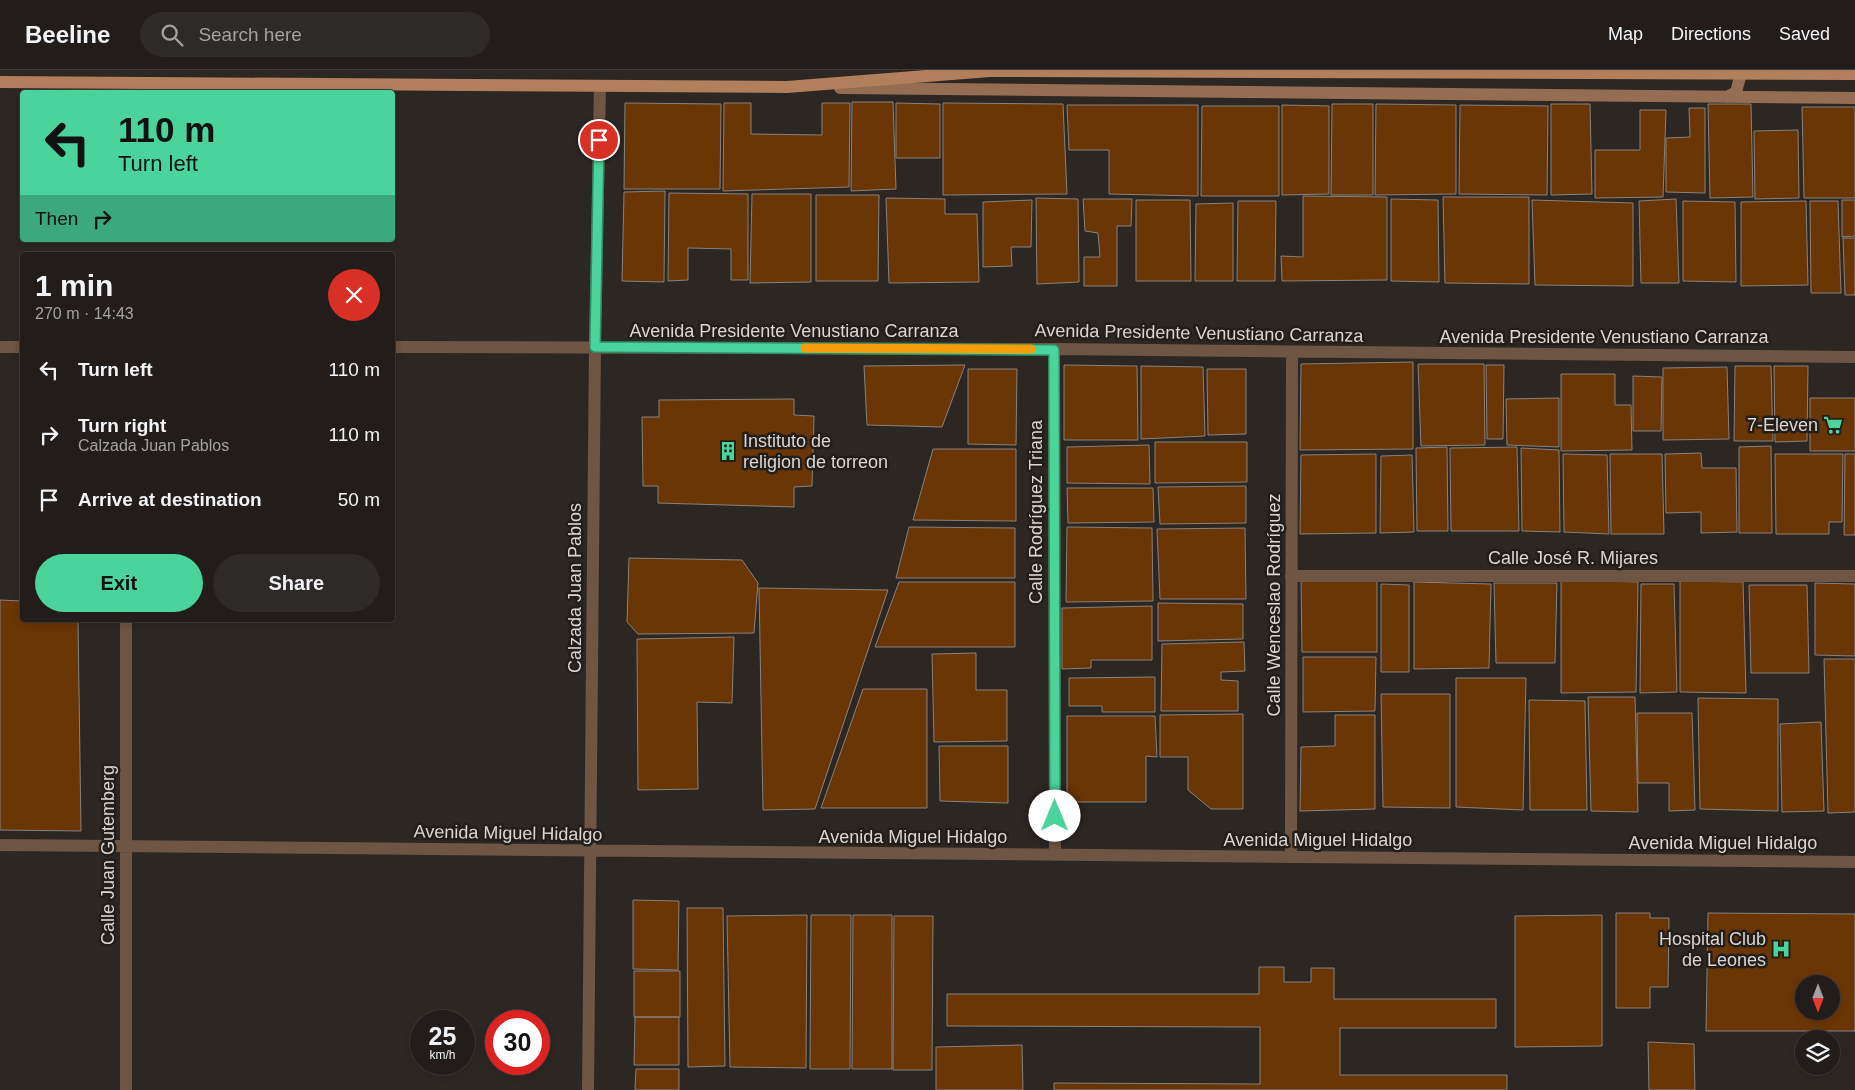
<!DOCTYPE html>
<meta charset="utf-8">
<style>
body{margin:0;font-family:Helvetica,sans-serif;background:#2e2a28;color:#f1f3f6;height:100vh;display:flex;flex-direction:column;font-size:19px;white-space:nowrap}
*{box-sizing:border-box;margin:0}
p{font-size:16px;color:#a2a2a3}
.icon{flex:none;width:28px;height:28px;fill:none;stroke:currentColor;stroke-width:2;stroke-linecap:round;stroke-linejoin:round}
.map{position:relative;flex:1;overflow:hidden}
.drawer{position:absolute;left:20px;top:182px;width:375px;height:370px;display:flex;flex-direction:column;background:#221d1b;border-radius:5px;box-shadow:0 2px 8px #0003,0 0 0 1px #3f3b3a}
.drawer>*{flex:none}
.top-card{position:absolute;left:20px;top:20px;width:375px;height:152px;border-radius:5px;box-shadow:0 2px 8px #0003,0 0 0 1px #3f3b3a;background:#4ad49c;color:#111;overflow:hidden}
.needle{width:32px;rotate:180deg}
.buttons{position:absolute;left:1795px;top:905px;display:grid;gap:10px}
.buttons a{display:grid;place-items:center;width:45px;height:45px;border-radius:50%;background:#221d1b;box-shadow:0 2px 8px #0003,0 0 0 1px #3f3b3a;font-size:25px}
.speed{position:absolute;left:410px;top:940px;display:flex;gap:10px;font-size:25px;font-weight:700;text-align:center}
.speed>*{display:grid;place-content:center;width:65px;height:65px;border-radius:50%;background:#221d1b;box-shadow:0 2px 8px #0003,0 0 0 1px #3f3b3a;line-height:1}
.speed small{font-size:12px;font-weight:400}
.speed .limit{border:8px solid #d22;background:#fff;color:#111}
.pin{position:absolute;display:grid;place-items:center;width:42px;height:42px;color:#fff;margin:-21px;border:2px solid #fff;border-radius:50%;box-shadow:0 1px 5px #0007}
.me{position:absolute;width:55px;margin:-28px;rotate:0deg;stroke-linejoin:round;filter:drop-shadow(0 0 4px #0008)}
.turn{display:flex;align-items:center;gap:18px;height:105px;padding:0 15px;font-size:22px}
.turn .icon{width:65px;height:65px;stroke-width:2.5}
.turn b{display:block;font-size:35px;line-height:42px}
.then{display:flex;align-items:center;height:48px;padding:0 15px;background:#0003;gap:10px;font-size:19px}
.round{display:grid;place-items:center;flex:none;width:52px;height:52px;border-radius:26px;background:#2e2a28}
.headline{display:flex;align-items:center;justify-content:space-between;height:85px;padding:0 15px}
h1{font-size:30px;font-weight:600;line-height:38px}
.action{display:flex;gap:10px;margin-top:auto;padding:10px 15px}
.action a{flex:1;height:58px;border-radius:30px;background:#4ad49c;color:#111;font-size:20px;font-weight:600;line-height:58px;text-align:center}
.action a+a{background:#2e2a28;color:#f1f3f6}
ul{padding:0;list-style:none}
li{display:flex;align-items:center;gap:15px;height:65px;padding:0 15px}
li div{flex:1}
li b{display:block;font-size:19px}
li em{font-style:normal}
header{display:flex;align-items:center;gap:30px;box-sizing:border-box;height:70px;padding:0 25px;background:#221d1b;border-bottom:1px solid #3f3b3a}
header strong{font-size:24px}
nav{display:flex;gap:28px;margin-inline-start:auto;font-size:18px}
.search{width:350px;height:45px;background:#2e2a28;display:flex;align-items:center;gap:12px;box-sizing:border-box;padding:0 18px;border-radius:28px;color:#a2a2a3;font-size:19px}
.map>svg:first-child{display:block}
.building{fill:#6b3605;stroke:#88817c;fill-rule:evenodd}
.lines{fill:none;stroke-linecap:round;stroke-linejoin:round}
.street{stroke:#6e5544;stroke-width:12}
.secondary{stroke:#946d52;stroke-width:12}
.primary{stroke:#b27f5d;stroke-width:12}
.primary-bridge{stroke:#b27f5d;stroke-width:12}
.route-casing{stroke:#308a65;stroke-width:12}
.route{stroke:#4ad49c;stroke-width:9}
.slow{stroke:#f59e0b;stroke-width:9}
.labels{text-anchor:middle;stroke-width:5;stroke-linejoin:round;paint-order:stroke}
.street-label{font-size:18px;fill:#dad6d4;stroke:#231e1a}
.poi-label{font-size:18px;fill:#dad6d4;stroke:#231e1a;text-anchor:end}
</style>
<header>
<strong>Beeline</strong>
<div class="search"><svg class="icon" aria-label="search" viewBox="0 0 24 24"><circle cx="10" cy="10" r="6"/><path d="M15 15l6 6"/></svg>Search here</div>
<nav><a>Map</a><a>Directions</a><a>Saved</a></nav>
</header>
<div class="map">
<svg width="1855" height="1020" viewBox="0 0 1855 1020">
<rect width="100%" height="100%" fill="#2d2724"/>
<path class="building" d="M852,32H893L896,119L851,121Z
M625,33L721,34L720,119H624Z
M724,33H751V64L822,65V33H850L849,117L723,121Z
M896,33L940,34V88H896Z
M943,33L1063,34L1067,124L943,125Z
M1332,34H1373V125H1331Z
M1376,34L1456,35V124L1375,125Z
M1551,34H1590L1592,124L1551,125Z
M1708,34H1751L1753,127L1710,128Z
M1067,35H1198V126L1109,124V80H1069Z
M1282,35L1329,36V124L1282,125Z
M1460,35L1548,36L1547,125L1459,124Z
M1202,36H1279V126H1201Z
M1802,37H1855V128H1804Z
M1689,38H1705V123L1666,122V68L1690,67Z
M1640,40H1666L1663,127L1595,128V80H1640Z
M1798,60L1799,128L1755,129L1754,61Z
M665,121L664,212L622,211L624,122Z
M669,123L748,124V210H731V179L688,178V210L668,211Z
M752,124H811V212L750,213Z
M816,125H879L878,211H816Z
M1303,126L1387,127V210L1282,211L1281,186L1303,187Z
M1443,127H1529V214L1445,213Z
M886,128L945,129V144H977L979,212L889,213Z
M1036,128L1078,129L1079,212L1037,214Z
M1083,129H1132L1131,156H1117V216H1084V187H1100L1098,163L1085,161Z
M1391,129L1438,130L1439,212L1391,211Z
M1676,129L1679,213H1641L1639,131Z
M1032,130L1031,177H1011L1012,196L983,197V132Z
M1136,130H1190L1191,211H1136Z
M1532,130L1633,133V216L1535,215Z
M1842,130H1855V166L1842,167Z
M1238,131H1276L1275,211H1237Z
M1683,131L1735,132L1736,212L1683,211Z
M1806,131L1808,215L1741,216V132Z
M1810,131H1838L1841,223H1811Z
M1233,133V211H1195L1196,134Z
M1843,168H1855V225H1845Z
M1413,292V379L1300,380L1301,294Z
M1418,294H1484L1485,375L1421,376Z
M965,295L942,357L867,355L864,296Z
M1064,295L1137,296L1138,370H1064Z
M1486,295H1504L1503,369H1487Z
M1141,296L1203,297L1205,366L1141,369Z
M1735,296H1771L1773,371H1734Z
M1774,296H1808L1807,371L1775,372Z
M1727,297L1729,369L1663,370V298Z
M968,299H1017L1016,375L968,374Z
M1207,299H1246V364L1208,365Z
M1561,304H1615V335H1631L1632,380L1561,381Z
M1633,306L1662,307L1661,361H1633Z
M1559,328V377L1507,375L1506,329Z
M1810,328H1855V381H1810Z
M794,329V345L814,346L812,416L794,417V437L658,433V416H643L642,347H659V330Z
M1155,372H1247V412L1155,413Z
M1149,375L1150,414L1067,413V377Z
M1771,376L1772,463H1739V377Z
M1447,377L1448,461H1417L1416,378Z
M1517,377L1519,461H1451L1450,378Z
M1521,378L1559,380L1560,462L1522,461Z
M933,379H1016V451L913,450Z
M1701,383L1702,398H1736L1737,462L1701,463V442L1666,443L1665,384Z
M1376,384V463L1300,464L1301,385Z
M1563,384L1607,385L1609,464L1564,462Z
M1610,384H1662L1664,464H1611Z
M1775,384H1843L1842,452H1829V464H1776Z
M1845,384H1855V465H1844Z
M1412,385L1414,462L1380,463L1381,386Z
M1246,416V453L1160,454L1158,417Z
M1067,418H1153L1154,452L1068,453Z
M909,457L1015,458V508H896Z
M1067,457L1152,458L1153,531L1066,532Z
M1245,458L1246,529H1160L1157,459Z
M629,488L742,490L758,513L754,563L638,564L627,552Z
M1301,509H1377V582H1302Z
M1561,510L1638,512L1636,622L1561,623Z
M1680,511L1743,512L1746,623L1680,622Z
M899,512H1015V577H875Z
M1414,512L1491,514L1489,598L1414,599Z
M1494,513H1557L1555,593H1496Z
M1815,513L1855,514V586L1815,585Z
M1381,514L1409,515V602H1381Z
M1641,514H1674L1677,622L1640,623Z
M1749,515H1807L1809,603H1751Z
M759,518L888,520L815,739L763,740Z
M0,530L22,531V550H78L81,761L0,760Z
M1158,533L1243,534V569L1158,571Z
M1152,536V590H1091V598L1062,599V538Z
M734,567L732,633L697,632L698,719L638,720L637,569Z
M1244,572L1245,601L1221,602V610L1238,611V641H1161L1162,574Z
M976,583V620H1007V671L934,672L932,584Z
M1303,587H1376L1375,641L1303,642Z
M1824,589H1855V742L1828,743Z
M1155,607V642H1102V636H1069V608Z
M1456,608H1526L1523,740L1456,737Z
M863,619H927V738H821Z
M1381,624H1450V738L1383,737Z
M1588,627H1635L1638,742L1591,741Z
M1698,628L1778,629V741L1700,739Z
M1529,630L1585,631L1587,740H1530Z
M1637,643H1692L1695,740L1669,741V713H1638Z
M1243,644V739H1211L1188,720V687H1160V645Z
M1335,645H1375V739L1300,741L1301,677L1335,676Z
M1067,646H1155L1157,687L1146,686V732H1067Z
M1821,652L1824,741L1782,742L1780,654Z
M939,676H1008V733L940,731Z
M633,830L679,831L678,900L633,899Z
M687,838H723L725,996L688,997Z
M1616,843H1650V848H1669L1668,917H1650V938H1616Z
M1708,843L1855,844V961H1706ZM1804,914H1831V941H1804Z
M807,845L806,998L730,997L727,846Z
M811,845H851L850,999H810Z
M853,845H892V999H852Z
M1602,845V976L1515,977V846Z
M894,846H933L932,1000H893Z
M1259,897H1284V912H1311V898H1334V929H1496V958H1340V1005H1507V1020H1054V1013L1260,1014V957L947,956V924H1259Z
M634,901H680V947H634Z
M635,947H679V995H634Z
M1648,972L1694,974L1695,1020H1649Z
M1022,975L1023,1020H936V977Z
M636,999H679V1020H635Z"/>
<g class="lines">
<path class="street" d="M0,277H22
M392,277L1054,279L1855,287
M1054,279L1055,785
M1291,506H1855
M0,775L1855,792
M1291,787L1292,282
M126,1020V550
M588,1020L595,277L600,16"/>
<path class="secondary" d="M840,18L1855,28
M1727,27L1736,22L1742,0"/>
<path class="primary" d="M0,12L787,17L990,1"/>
<path class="primary-bridge" d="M990,1L1855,4"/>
</g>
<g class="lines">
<g class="route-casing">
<path id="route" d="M599,70L595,277L1054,280L1055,746"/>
</g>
<use href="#route" class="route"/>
<path class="slow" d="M805,278L1031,279"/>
</g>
<defs>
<g id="supermarket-bare" transform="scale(1.5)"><path d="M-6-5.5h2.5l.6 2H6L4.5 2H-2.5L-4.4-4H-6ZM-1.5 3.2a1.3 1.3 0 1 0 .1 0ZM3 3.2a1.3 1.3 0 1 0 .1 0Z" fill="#4ad49c" stroke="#231e1a" stroke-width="2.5" paint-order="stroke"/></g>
<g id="building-bare" transform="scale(1.5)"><path d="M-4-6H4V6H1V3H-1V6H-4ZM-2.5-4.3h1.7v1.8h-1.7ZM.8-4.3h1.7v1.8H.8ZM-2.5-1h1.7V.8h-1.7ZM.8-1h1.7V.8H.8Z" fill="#4ad49c" stroke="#231e1a" stroke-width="2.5" paint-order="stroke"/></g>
<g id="hospital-bare" transform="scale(1.5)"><path d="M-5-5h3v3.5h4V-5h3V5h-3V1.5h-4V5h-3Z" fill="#4ad49c" stroke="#231e1a" stroke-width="2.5" paint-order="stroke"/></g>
</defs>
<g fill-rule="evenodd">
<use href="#supermarket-bare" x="1833" y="355"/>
<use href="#building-bare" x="728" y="381"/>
<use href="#hospital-bare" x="1781" y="879"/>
</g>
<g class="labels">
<g class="street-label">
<text x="794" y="267">Avenida Presidente Venustiano Carranza</text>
<text transform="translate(1199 263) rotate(1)" y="6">Avenida Presidente Venustiano Carranza</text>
<text x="1604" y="273">Avenida Presidente Venustiano Carranza</text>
<text transform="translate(1036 442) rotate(-90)" y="6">Calle Rodríguez Triana</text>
<text x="1573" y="494">Calle José R. Mijares</text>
<text transform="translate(575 518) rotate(-90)" y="6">Calzada Juan Pablos</text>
<text transform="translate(1274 535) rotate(-90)" y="6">Calle Wenceslao Rodríguez</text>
<text transform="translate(508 763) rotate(1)" y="6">Avenida Miguel Hidalgo</text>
<text x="913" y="773">Avenida Miguel Hidalgo</text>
<text x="1318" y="776">Avenida Miguel Hidalgo</text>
<text x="1723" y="779">Avenida Miguel Hidalgo</text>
<text transform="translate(108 785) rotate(-90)" y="6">Calle Juan Gutemberg</text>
</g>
<g class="poi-label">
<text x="1818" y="361">7-Eleven</text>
<text x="743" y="377" text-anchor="start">Instituto de<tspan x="743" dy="21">religion de torreon</tspan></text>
<text x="1766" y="875">Hospital Club<tspan x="1766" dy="21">de Leones</tspan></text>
</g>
</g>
</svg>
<div class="buttons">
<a><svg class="needle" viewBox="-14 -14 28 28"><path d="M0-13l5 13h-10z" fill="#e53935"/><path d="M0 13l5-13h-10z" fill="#a2a2a3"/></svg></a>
<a><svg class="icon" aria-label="layers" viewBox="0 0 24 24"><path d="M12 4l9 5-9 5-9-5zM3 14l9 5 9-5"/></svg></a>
</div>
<div class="speed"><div>25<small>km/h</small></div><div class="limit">30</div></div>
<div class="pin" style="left:599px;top:70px;background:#d93025"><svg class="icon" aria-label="arrive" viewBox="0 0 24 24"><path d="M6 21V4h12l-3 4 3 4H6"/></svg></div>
<svg class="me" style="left:1055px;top:746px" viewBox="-20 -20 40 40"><circle r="19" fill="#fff"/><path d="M0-13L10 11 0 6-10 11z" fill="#4ad49c"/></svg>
<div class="top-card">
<div class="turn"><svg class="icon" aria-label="left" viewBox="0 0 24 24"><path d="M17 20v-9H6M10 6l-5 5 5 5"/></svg><div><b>110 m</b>Turn left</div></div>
<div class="then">Then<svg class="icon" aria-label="right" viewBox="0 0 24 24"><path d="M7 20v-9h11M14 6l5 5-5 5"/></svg></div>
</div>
<section class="drawer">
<div class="headline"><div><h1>1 min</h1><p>270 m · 14:43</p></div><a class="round" style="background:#d93025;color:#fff"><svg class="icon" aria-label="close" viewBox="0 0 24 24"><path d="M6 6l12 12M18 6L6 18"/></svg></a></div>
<ul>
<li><svg class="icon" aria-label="left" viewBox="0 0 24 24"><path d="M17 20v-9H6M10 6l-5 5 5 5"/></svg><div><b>Turn left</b></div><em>110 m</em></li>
<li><svg class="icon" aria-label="right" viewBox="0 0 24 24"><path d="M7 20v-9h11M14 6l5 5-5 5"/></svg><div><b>Turn right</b><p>Calzada Juan Pablos</p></div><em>110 m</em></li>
<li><svg class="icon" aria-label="arrive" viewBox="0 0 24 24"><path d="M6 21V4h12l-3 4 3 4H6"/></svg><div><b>Arrive at destination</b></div><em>50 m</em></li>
</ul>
<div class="action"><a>Exit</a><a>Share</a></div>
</section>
</div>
